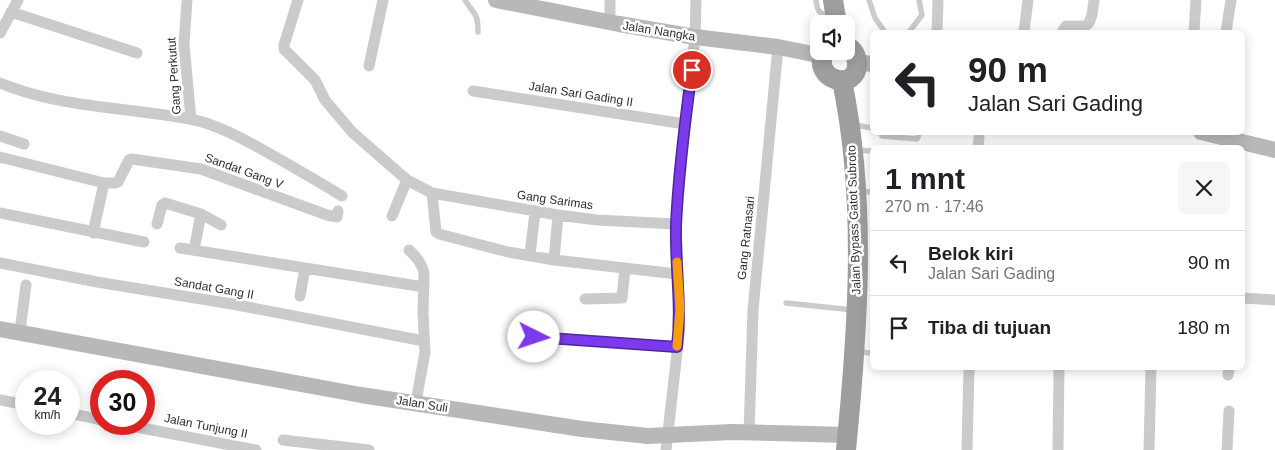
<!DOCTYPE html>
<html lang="id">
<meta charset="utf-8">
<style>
body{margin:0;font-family:Helvetica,sans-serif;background:#f6f6f6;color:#202124;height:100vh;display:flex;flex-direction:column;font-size:19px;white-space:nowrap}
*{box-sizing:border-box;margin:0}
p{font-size:16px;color:#757577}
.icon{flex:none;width:28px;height:28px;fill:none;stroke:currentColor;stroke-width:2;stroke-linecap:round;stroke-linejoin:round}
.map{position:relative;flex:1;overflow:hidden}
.sheet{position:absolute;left:870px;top:145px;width:375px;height:225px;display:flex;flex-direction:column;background:#fff;border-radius:8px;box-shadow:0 2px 12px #0003}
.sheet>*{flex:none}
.hud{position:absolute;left:870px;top:30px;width:375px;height:105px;border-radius:8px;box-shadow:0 2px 12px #0003;background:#fff;color:#202124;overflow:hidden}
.fabs{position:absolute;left:810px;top:15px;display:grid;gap:10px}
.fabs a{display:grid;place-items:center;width:45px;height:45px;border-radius:8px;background:#fff;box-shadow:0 2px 12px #0003;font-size:25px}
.speed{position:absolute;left:15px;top:370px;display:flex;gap:10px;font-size:25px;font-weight:700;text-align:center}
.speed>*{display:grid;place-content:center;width:65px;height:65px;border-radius:50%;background:#fff;box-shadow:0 2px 12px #0003;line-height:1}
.speed small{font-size:12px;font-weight:400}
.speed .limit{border:8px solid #d22;background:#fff;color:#111}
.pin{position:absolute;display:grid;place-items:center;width:42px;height:42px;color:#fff;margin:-21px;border:2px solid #fff;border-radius:50%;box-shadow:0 1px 5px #0007}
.me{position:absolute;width:55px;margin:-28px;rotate:94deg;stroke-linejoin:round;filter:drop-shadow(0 0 4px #0008)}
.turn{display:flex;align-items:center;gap:18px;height:105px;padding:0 15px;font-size:22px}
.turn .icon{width:65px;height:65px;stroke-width:2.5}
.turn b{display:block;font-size:35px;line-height:42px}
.round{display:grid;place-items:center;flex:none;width:52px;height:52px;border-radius:8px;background:#f6f6f6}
.head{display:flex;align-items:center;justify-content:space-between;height:85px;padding:0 15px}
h1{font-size:30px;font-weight:600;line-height:38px}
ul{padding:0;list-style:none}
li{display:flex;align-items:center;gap:15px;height:65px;padding:0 15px;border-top:1px solid #e0e0e0}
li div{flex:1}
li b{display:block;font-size:19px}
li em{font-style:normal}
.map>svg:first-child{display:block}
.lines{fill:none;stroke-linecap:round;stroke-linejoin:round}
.service{stroke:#cbcbcb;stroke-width:5.5}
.minor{stroke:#cbcbcb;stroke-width:11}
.secondary{stroke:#b8b8b8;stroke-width:16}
.trunk{stroke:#9e9e9e;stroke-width:20}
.route-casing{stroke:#51269a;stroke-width:12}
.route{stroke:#7c3aed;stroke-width:9}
.slow{stroke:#f59e0b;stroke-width:9}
.labels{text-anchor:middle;stroke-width:5;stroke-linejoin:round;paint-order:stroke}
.street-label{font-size:12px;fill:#2e2e2e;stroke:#fff}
</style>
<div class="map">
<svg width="1275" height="450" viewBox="0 0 1275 450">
<rect width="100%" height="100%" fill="#fff"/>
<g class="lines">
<path class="service" d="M465,0C474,15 478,12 478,32
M816,0C817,13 821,15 833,15
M869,0L875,18L885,32
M909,32L922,15L919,0
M854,125L872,128
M880,132L882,136L917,139L920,132
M857,150L872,151
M859,191L872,192
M786,303L854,310
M858,352L872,353"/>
<path class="minor" d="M187,0L184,45L191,119
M298,0L284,45V49L315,80L325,100L352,132L407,180L432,193L558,215L597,220L676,224
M610,0V23
M11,12L137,53
M937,32L938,0
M1024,32L1028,0
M1062,32L1066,26H1085L1089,23L1092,15L1094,0
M1194,32L1196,0
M1226,32L1231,0
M0,33L18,0
M369,66L383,0
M0,83C61,108 126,107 190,119C221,125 252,144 279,159C300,171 321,183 342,196
M473,91L685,124
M0,136L24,144
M978,148L979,138
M0,157L104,183H115L118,182L129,160L132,159L201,169L327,215L337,217L338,211
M432,193L436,232L439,234L508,252L554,260L677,274
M0,213L144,242
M392,216L407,180
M157,224L162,205L165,203L201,214L221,225
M93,233L104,183
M180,248L424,287
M194,250L201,214
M409,250C416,257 422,263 424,273L423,313L425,352L416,402
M530,255L535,212
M554,260L558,215
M0,263L97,282L232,304L424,341
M300,296L305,268
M1242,298L1275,300
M585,299L622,298L625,268
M20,331L26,285
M534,337L677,347
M1228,375L1229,368
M0,400L26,405
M69,413L101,420
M121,424L256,450
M749,433L753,310L778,47
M283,440L369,450
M666,450L680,326L676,224L685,124L695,37L696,0
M967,450L969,368
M1058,450L1059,368
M1149,450L1151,368
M1227,450L1229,411"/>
<path class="secondary" d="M496,0L619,24L695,37L778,47L823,56
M857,62L872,64
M1201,132L1275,150
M0,329L361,395L582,429L648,436L732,432L848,435"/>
<path class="trunk" d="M833,0L837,24
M825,51C809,80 859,94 857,62C856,54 853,49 846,46
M842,81C867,200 858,329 846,450"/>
</g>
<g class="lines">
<g class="route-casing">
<path id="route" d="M534,337L677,347C682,305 675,267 676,226C678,174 685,121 692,70"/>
</g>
<use href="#route" class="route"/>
<path class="slow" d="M677,262L680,309L677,346"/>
</g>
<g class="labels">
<g class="street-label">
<text transform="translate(659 31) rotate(9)" y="4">Jalan Nangka</text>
<text transform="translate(174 76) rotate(-94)" y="4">Gang Perkutut</text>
<text transform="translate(581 94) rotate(9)" y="4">Jalan Sari Gading II</text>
<text transform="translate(244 171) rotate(20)" y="4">Sandat Gang V</text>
<text transform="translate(555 200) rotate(8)" y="4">Gang Sarimas</text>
<text transform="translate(854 220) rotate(-92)" y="4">Jalan Bypass Gatot Subroto</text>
<text transform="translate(746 238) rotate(-84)" y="4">Gang Ratnasari</text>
<text transform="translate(214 288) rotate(10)" y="4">Sandat Gang II</text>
<text transform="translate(422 404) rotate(9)" y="4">Jalan Suli</text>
<text transform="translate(206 426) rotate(11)" y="4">Jalan Tunjung II</text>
</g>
</g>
</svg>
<div class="fabs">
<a><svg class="icon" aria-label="sound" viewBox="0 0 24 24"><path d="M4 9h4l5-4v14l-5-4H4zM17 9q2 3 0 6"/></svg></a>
</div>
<div class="speed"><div>24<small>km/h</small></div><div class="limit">30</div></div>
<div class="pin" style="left:692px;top:70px;background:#d93025"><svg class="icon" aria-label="arrive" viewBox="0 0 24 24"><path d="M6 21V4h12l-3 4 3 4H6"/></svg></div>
<svg class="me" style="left:534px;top:337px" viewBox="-20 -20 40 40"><circle r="19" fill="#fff"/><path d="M0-13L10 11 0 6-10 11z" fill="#7c3aed"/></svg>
<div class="hud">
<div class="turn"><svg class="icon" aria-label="left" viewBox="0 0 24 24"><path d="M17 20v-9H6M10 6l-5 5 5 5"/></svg><div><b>90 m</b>Jalan Sari Gading</div></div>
</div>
<section class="sheet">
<div class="head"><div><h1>1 mnt</h1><p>270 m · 17:46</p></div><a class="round"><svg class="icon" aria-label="close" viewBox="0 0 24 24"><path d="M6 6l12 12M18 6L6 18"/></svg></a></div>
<ul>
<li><svg class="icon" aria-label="left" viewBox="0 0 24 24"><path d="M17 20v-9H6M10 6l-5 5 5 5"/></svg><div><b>Belok kiri</b><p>Jalan Sari Gading</p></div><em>90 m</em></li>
<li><svg class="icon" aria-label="arrive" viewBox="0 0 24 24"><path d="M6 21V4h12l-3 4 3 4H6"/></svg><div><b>Tiba di tujuan</b></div><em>180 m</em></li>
</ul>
</section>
</div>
